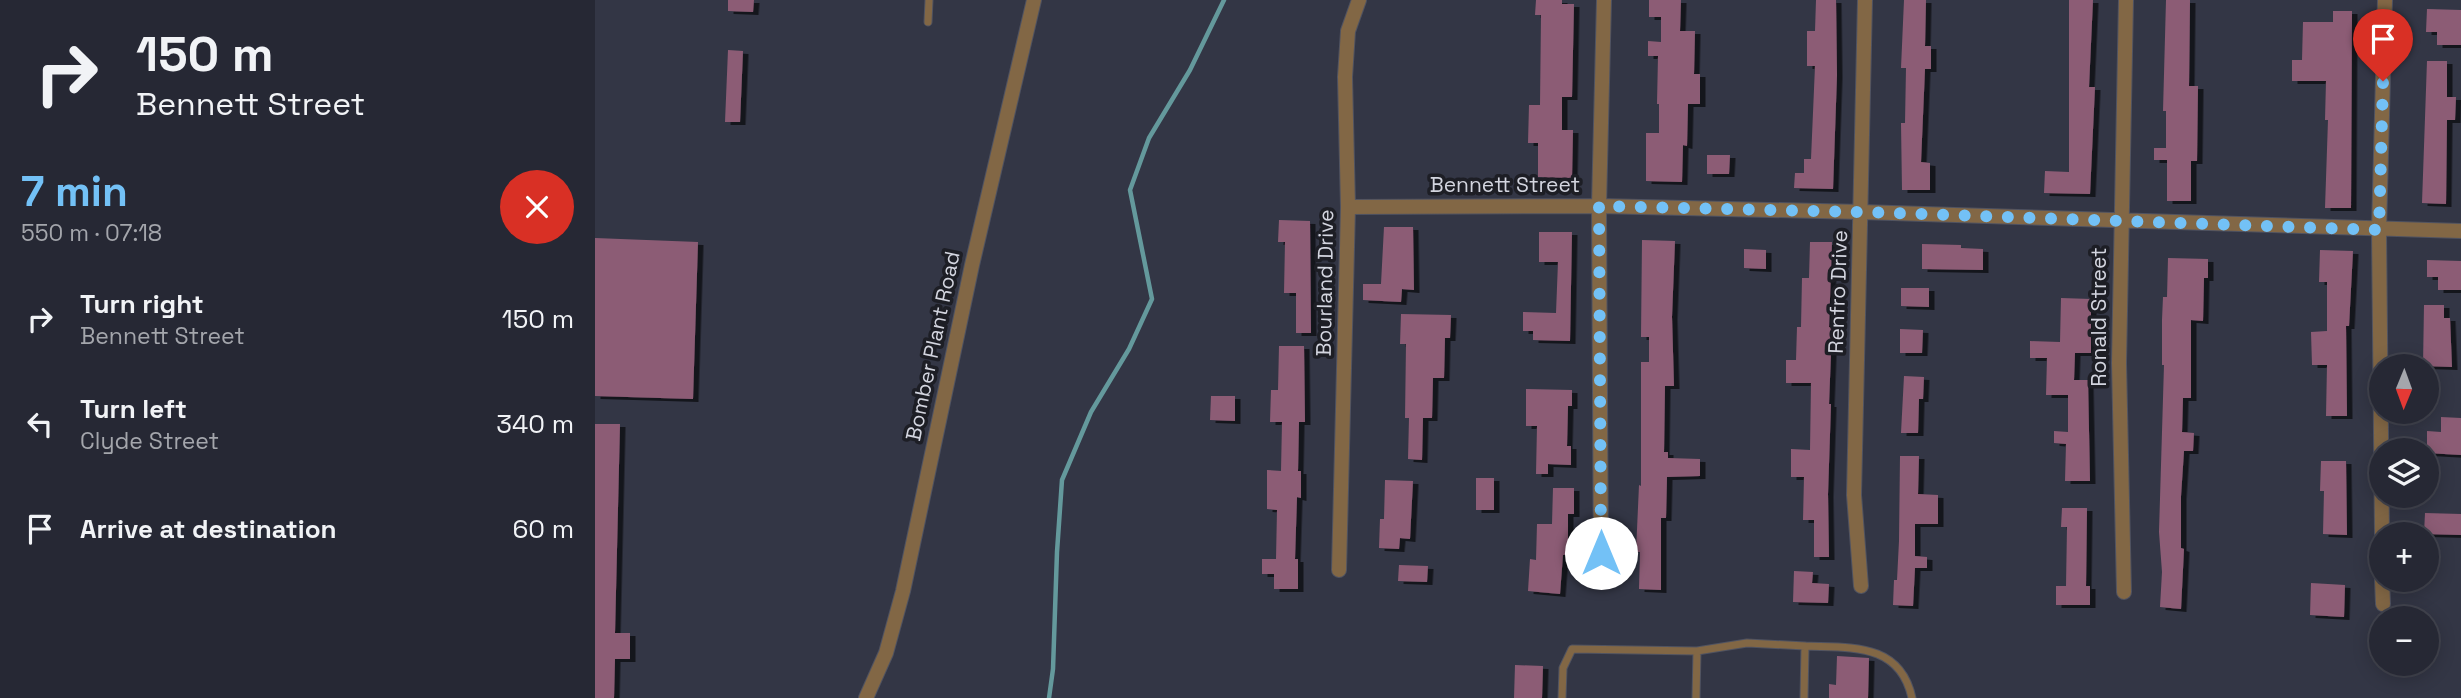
<!DOCTYPE html>
<meta charset="utf-8">
<style>
body{margin:0;font-family:"Space Grotesk",sans-serif;background:#323440;color:#f1f3f6;height:100vh;display:flex;flex-direction:column;font-size:26px;white-space:nowrap}
*{box-sizing:border-box;margin:0}
p{font-size:23px;color:#a4a6ac}
.icon{flex:none;width:38px;height:38px;fill:none;stroke:currentColor;stroke-width:2;stroke-linecap:round;stroke-linejoin:round}
.map{position:relative;flex:1;overflow:hidden}
.side{display:flex;flex-direction:column;background:#262834;width:595px}
.side>*{flex:none}
.top-card{background:#262834;color:#f1f3f6;overflow:hidden}
.needle{width:46px;rotate:181deg}
.controls{position:absolute;left:1774px;top:354px;display:grid;gap:14px}
.controls a{display:grid;place-items:center;width:70px;height:70px;border-radius:50%;background:#262834;box-shadow:0 4px 18px #0003,0 0 0 2px #42444f;font-size:35px}
.pin{position:absolute;display:grid;place-items:center;width:60px;height:60px;color:#fff;margin:-72px -30px;border-radius:50% 50% 50% 0;rotate:-45deg;box-shadow:0 0 7px #0007}
.pin .icon{rotate:45deg}
.me{position:absolute;width:77px;margin:-38px;rotate:0deg;stroke-linejoin:round;filter:drop-shadow(0 0 5px #0008)}
.turn{display:flex;align-items:center;gap:24px;height:147px;padding:0 21px;font-size:32px}
.turn .icon{width:91px;height:91px;stroke-width:2.5}
.turn b{display:block;font-size:49px;line-height:60px}
.round{display:grid;place-items:center;flex:none;width:74px;height:74px;border-radius:37px;background:#323440}
.head{display:flex;align-items:center;justify-content:space-between;height:119px;padding:0 21px}
h1{font-size:42px;font-weight:700;line-height:52px;color:#73c1f6}
ul{padding:0;list-style:none}
li{display:flex;align-items:center;gap:21px;height:105px;padding:0 21px}
li div{flex:1}
li b{display:block;font-size:26px}
li em{font-style:normal}
main{display:flex;flex:1;min-height:0}
.map>svg:first-child{display:block}
.lines{fill:none;stroke-linecap:round;stroke-linejoin:round}
.stream{stroke:#64999c;stroke-width:4.5}
.building{fill:#8c5c75;filter:url(#shadow)}
.service-casing{stroke:#505361;stroke-width:9}
.minor-casing{stroke:#505361;stroke-width:16}
.tertiary-casing{stroke:#505361;stroke-width:16}
.service{stroke:#826745;stroke-width:7}
.minor{stroke:#826745;stroke-width:14}
.tertiary{stroke:#826745;stroke-width:14}
.route{stroke:#73c1f6;stroke-width:12;stroke-dasharray:0 21.6}
.labels{text-anchor:middle;stroke-width:7;stroke-linejoin:round;paint-order:stroke}
.street-label{font-size:21px;fill:#d3d5df;stroke:#1d1e25}
</style>
<main>
<section class="side">
<div class="top-card">
<div class="turn"><svg class="icon" aria-label="right" viewBox="0 0 24 24"><path d="M7 20v-9h11M14 6l5 5-5 5"/></svg><div><b>150 m</b>Bennett Street</div></div>
</div>
<div class="head"><div><h1>7 min</h1><p>550 m · 07:18</p></div><a class="round" style="background:#d93025;color:#fff"><svg class="icon" aria-label="close" viewBox="0 0 24 24"><path d="M6 6l12 12M18 6L6 18"/></svg></a></div>
<ul>
<li><svg class="icon" aria-label="right" viewBox="0 0 24 24"><path d="M7 20v-9h11M14 6l5 5-5 5"/></svg><div><b>Turn right</b><p>Bennett Street</p></div><em>150 m</em></li>
<li><svg class="icon" aria-label="left" viewBox="0 0 24 24"><path d="M17 20v-9H6M10 6l-5 5 5 5"/></svg><div><b>Turn left</b><p>Clyde Street</p></div><em>340 m</em></li>
<li><svg class="icon" aria-label="arrive" viewBox="0 0 24 24"><path d="M6 21V4h12l-3 4 3 4H6"/></svg><div><b>Arrive at destination</b></div><em>60 m</em></li>
</ul>
</section>
<div class="map">
<svg width="1866" height="698" viewBox="0 0 1866 698">
<defs>
<filter id="shadow"><feDropShadow dx="5.5" dy="3" stdDeviation="0" flood-color="#0009"/></filter>
</defs>
<rect width="100%" height="100%" fill="#333645"/>
<g class="lines">
<path class="stream" d="M454,698L458,669L462,552L467,480L496,412L534,349L557,299L535,190L554,138L595,70L629,0"/>
</g>
<path class="building" d="M133,0H159L158,12L133,11Z
M941,0H967V4H979L977,97H967V130H978L977,178L943,177V143H933L934,105H945L946,15H940Z
M1054,0H1086L1085,31H1100L1099,74H1105V104H1093L1092,146L1088,145L1087,182L1051,181V133H1064V104H1062L1063,56H1053V41L1066,42V17H1054Z
M1221,0H1241L1242,75L1238,189L1199,188L1200,173H1209V159H1216L1220,66H1212V31H1220Z
M1309,0H1331L1330,46H1336V69H1330L1326,162L1335,163V190H1307L1306,123H1310L1311,68H1306Z
M1474,0H1498L1494,87H1500L1495,194L1449,193L1450,171L1474,172Z
M1571,0H1595L1594,86H1603L1602,161H1596V201H1572V160H1559V148H1571V111H1568Z
M1832,9L1866,10V45H1842V32H1831Z
M1738,11H1757L1756,208H1730L1733,120H1730L1731,81H1697V60H1707L1708,22H1738Z
M133,50L148,51L145,122H130Z
M1832,61H1852V97H1861L1860,120H1852L1851,204L1827,203Z
M1112,155H1135L1134,174H1112Z
M684,220L715,221L716,333H701V293H689L690,242H683Z
M789,227H818L819,290L807,289L806,302L768,300V284H786Z
M944,232H977L975,341L938,340V331H928V312L961,313L963,262H944Z
M0,238L103,242L98,399L0,396Z
M1047,240L1080,241L1077,317L1079,386H1070L1069,452H1073V458L1105,459V476L1072,477L1071,518H1066V590L1044,589L1045,552H1041L1044,485L1046,486V362H1054V337H1046Z
M1215,242H1237L1234,327L1237,328L1234,404H1236L1233,494L1234,557H1219V520H1208L1209,477H1196V449L1215,450L1216,383H1191V360H1201L1202,327H1206L1207,278H1214Z
M1327,244L1366,245V248L1388,249V270L1327,269Z
M1149,249L1171,250V269L1149,268Z
M1725,250L1758,251L1754,326H1751L1752,416H1731L1732,365H1717L1716,332L1732,331V282H1724Z
M1573,258L1613,259V278H1609L1608,321L1596,320V398H1588L1587,432L1599,433L1598,451H1589L1586,496V548L1589,549L1586,609L1565,607L1567,572L1564,532L1569,365H1567V320L1568,297H1572Z
M1832,260L1866,261V290H1843V277H1832Z
M1306,288H1334V307L1306,306Z
M1466,298L1496,299V353H1480L1479,380H1493L1495,481H1470L1471,444L1459,443V431L1473,432V395H1451L1452,358H1435V341L1465,342Z
M1829,305H1849V318H1855L1857,367L1828,366Z
M806,314L856,315L855,338H850L849,378H838L837,418H828L827,460L813,459L814,418H810L811,344H805Z
M1305,329L1328,330L1327,353H1305Z
M684,346H709L710,422H704L703,471H706V498L702,497L700,559H703V589H679V574H667V559H681L682,510L672,509V470L686,471L687,422H675L676,390H683Z
M1309,376L1329,377L1328,399H1324L1323,433H1306Z
M931,389L977,390V406H973L972,446H976V465L953,464V474H941L942,426H931Z
M616,396H640V421L615,420Z
M1846,417L1866,418V455L1832,453V431L1846,432Z
M0,424H25L20,633H35V659H20L19,698H0Z
M1305,456H1324L1323,494L1343,495V524H1320V556L1332,557V568H1320L1318,606L1298,605L1299,580H1302L1304,541Z
M1726,461H1751L1752,535L1728,534L1729,491H1725Z
M881,478H899V510H881Z
M790,480L818,481L815,539L805,538L804,549L784,548L785,519H789Z
M958,488H979V514H973V555H968L965,594L933,591L935,559L941,560L942,524H957Z
M1467,508H1492L1491,586H1495V605H1461V586H1471L1472,527H1466Z
M1830,513L1866,514V535L1829,534Z
M804,565L833,566L832,582L803,581Z
M1199,571L1218,572L1217,583L1234,584L1233,603L1198,602Z
M1716,583L1750,585L1749,617L1715,615Z
M1242,656L1274,658L1273,698H1234V684L1241,685Z
M920,665L948,666L947,698H919Z"/>
<g class="lines">
<g class="service-casing">
<path id="service" d="M333,22L334,0
M1210,646C1255,648 1305,642 1317,698
M967,698L968,668L977,649L1102,651L1152,643L1210,646L1209,698
M1101,698L1102,651"/>
</g>
<g class="minor-casing">
<path id="minor" d="M753,207L1004,206L1266,212L1866,231
M1787,534L1784,230L1790,0
M744,570L753,207L750,77L753,31L764,0
M1006,579L1004,206L1009,0
M1787,579L1788,604
M1266,586L1259,495L1270,0
M1529,592L1524,363L1531,0"/>
</g>
<g class="tertiary-casing">
<path id="tertiary" d="M271,698L291,653L308,591L377,265L439,0"/>
</g>
<use href="#service" class="service"/>
<use href="#minor" class="minor"/>
<use href="#tertiary" class="tertiary"/>
</g>
<g class="lines">
<path class="route" d="M1006,553L1004,206L1266,212L1784,230L1788,81"/>
</g>
<g class="labels">
<g class="street-label">
<text x="910" y="192">Bennett Street</text>
<text transform="translate(730 283) rotate(-89)" y="7">Bourland Drive</text>
<text transform="translate(1243 292) rotate(-88)" y="7">Renfro Drive</text>
<text transform="translate(1504 317) rotate(-90)" y="7">Ronald Street</text>
<text transform="translate(338 346) rotate(-78)" y="7">Bomber Plant Road</text>
</g>
</g>
</svg>
<div class="controls">
<a><svg class="needle" viewBox="-14 -14 28 28"><path d="M0-13l5 13h-10z" fill="#e53935"/><path d="M0 13l5-13h-10z" fill="#a4a6ac"/></svg></a>
<a><svg class="icon" aria-label="layers" viewBox="0 0 24 24"><path d="M12 4l9 5-9 5-9-5zM3 14l9 5 9-5"/></svg></a>
<a>+</a>
<a>−</a>
</div>
<div class="pin" style="left:1788px;top:81px;background:#d93025"><svg class="icon" aria-label="arrive" viewBox="0 0 24 24"><path d="M6 21V4h12l-3 4 3 4H6"/></svg></div>
<svg class="me" style="left:1006px;top:553px" viewBox="-20 -20 40 40"><circle r="19" fill="#fff"/><path d="M0-13L10 11 0 6-10 11z" fill="#73c1f6"/></svg>
</div>
</main>
